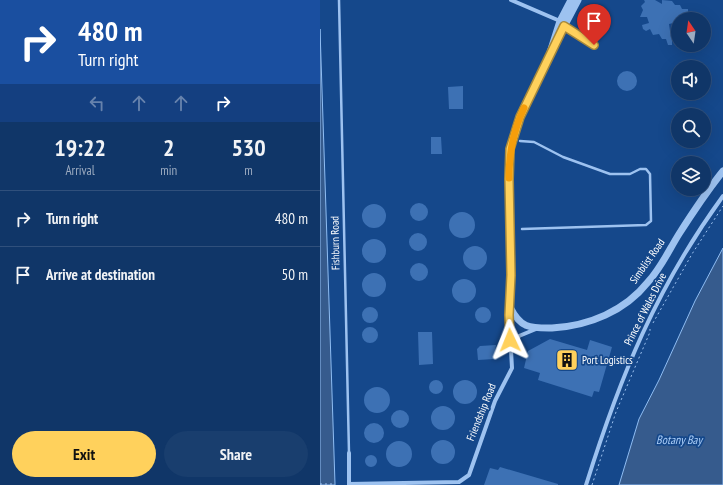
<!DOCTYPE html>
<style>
body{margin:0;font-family:"PT Sans Narrow",sans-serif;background:#193e6e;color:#f1f3f6;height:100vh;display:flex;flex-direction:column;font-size:15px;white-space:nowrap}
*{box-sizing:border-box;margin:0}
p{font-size:13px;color:#9cabc0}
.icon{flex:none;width:22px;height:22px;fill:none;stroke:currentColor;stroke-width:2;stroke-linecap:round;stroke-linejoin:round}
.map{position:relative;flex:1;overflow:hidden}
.panel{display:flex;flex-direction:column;background:#103668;width:320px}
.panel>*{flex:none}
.banner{background:#1a4fa0;color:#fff;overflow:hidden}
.needle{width:26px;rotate:347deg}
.fabs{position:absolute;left:351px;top:12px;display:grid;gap:8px}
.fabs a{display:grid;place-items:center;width:40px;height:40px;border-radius:50%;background:#103668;box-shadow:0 4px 16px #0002,0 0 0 1px #30507c;font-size:20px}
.pin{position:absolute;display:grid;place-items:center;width:34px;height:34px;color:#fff;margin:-41px -17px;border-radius:50% 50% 50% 0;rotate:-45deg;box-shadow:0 0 4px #0007}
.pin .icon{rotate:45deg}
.me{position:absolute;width:44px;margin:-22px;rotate:358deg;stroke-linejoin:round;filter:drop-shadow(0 0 3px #0008)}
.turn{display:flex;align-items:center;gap:14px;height:84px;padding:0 12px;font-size:18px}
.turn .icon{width:52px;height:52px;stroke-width:2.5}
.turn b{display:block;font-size:28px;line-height:34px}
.lanes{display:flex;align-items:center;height:38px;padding:0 12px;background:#0003;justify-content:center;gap:20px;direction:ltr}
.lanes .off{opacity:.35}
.eta{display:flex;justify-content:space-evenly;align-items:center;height:68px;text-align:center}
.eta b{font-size:24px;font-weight:700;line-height:28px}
.button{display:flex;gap:8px;margin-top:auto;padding:8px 12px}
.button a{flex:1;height:46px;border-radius:24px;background:#ffd15c;color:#111;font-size:16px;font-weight:700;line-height:46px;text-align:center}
.button a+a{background:#193e6e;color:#f1f3f6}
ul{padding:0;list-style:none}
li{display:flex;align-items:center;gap:12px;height:56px;padding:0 12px;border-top:1px solid #30507c}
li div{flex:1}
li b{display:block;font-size:15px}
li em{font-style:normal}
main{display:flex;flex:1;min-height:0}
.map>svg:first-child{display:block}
.water{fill:#365b8d;stroke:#8fbdf3}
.building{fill:#3d71b4}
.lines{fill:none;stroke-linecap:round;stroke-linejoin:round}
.path{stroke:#9dc2f0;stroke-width:1;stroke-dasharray:2 3;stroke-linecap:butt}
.service{stroke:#9dc2f0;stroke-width:2.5}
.minor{stroke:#9dc2f0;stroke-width:4}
.tertiary{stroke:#9dc2f0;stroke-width:7}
.route-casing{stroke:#a6883c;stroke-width:10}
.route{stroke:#ffd15c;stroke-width:7}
.slow{stroke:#f59e0b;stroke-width:7}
.labels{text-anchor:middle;stroke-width:3.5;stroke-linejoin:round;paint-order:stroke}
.street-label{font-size:11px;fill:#fff;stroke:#15488b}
.poi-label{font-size:11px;fill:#fff;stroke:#15488b;text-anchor:start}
.water-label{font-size:12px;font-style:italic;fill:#a9ccf7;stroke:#15488b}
</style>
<main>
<section class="panel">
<div class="banner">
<div class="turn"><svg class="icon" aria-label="right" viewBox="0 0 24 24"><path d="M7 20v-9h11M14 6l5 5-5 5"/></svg><div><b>480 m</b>Turn right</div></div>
<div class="lanes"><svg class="icon off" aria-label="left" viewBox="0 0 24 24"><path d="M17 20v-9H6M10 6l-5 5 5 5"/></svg><svg class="icon off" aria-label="ahead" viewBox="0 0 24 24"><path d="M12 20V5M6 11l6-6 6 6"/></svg><svg class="icon off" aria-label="ahead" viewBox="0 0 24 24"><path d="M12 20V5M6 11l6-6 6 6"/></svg><svg class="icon" aria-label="right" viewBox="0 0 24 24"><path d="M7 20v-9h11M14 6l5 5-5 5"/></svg></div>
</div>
<div class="eta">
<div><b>19:22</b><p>Arrival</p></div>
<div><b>2</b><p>min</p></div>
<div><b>530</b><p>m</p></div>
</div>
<ul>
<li><svg class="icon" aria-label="right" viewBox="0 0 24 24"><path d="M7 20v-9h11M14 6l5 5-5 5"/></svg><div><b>Turn right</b></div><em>480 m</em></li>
<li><svg class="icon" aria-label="arrive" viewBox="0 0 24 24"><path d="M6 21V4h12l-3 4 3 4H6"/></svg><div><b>Arrive at destination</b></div><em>50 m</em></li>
</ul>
<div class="button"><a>Exit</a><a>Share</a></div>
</section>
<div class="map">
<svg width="403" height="485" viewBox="0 0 403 485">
<rect width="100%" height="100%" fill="#15488b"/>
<path class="water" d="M0,29L15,484V485H0Z
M403,248V485H299L319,419L339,380L375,301Z"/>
<path class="building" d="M324,0H335L342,4V0L352,1L355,5H360L362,9H368V13L364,15L366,19H358V22L349,24L350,31H354L355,34L352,38V45H348L346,39H342L339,34L333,35L330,29L326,31L323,29L322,25L329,23L327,17H320L323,10L321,6L325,2Z
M297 81a10 10 0 1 1 20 0a10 10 0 1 1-20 0Z
M143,86V109H129L128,87Z
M111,137H121L122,154H111Z
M90 212a9 9 0 1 1 18 0a9 9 0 1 1-18 0Z
M42 216a12 12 0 1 1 24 0a12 12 0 1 1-24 0Z
M129 225a13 13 0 1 1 26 0a13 13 0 1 1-26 0Z
M89 242a9 9 0 1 1 18 0a9 9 0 1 1-18 0Z
M42 251a12 12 0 1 1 24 0a12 12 0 1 1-24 0Z
M143 258a12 12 0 1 1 24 0a12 12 0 1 1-24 0Z
M90 272a9 9 0 1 1 18 0a9 9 0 1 1-18 0Z
M42 285a12 12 0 1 1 24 0a12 12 0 1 1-24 0Z
M132 291a12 12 0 1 1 24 0a12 12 0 1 1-24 0Z
M42 315a8 8 0 1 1 16 0a8 8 0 1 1-16 0Z
M155 315a8 8 0 1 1 16 0a8 8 0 1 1-16 0Z
M42 335a8 8 0 1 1 16 0a8 8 0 1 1-16 0Z
M98,332H112L113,364L99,365Z
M230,339L267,350L270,340L292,347L279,392L274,391L272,397L218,380L220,373L204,368L208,351Z
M176,345L174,359L158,360L157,349L160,346Z
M133 392a12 12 0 1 1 24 0a12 12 0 1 1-24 0Z
M109 387a7 7 0 1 1 14 0a7 7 0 1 1-14 0Z
M44 400a13 13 0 1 1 26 0a13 13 0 1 1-26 0Z
M111 418a12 12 0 1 1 24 0a12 12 0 1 1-24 0Z
M71 419a9 9 0 1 1 18 0a9 9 0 1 1-18 0Z
M44 433a10 10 0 1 1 20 0a10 10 0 1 1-20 0Z
M111 452a12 12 0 1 1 24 0a12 12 0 1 1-24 0Z
M66 454a13 13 0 1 1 26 0a13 13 0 1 1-26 0Z
M45 461a6 6 0 1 1 12 0a6 6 0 1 1-12 0Z
M180,467L238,484V485H164L170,468L178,470Z"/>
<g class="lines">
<path class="path" d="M333,323L372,254L403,206
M0,484H15
M272,485L296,412L330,332V329"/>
<path class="service" d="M19,0L29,453
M244,26L274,45
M200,141L214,142L243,157L290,174H310L320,169H326L330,174L331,221L326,225L202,229"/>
<path class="minor" d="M191,0L240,21
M191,350L199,336L216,329
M29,453V485
M29,484L139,482L149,475L175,401L192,368L189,315L190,308
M266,485C300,377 336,288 403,196"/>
<path class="tertiary" d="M251,0L240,21L227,62L200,117L190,149L189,179L190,307C201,329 210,328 232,328C269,326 305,311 328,282C341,268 349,250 359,234C373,212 387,191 403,171
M239,36L258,0"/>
</g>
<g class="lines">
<g class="route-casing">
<path id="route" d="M190,340L189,315L191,275L189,179L190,149L200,117L244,26L274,45"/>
</g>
<use href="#route" class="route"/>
<path class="slow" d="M189,178C189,153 193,131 204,108"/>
</g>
<defs>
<g id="building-square" transform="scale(1.15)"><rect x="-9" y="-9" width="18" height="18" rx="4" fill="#ffd15c" stroke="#15488b"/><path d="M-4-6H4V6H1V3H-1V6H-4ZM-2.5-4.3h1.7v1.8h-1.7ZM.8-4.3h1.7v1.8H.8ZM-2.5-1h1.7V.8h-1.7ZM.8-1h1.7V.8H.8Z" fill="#111"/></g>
</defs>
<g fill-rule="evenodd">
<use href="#building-square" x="247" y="360"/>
</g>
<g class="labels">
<g class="street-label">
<text transform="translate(15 243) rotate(-91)" y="4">Fishburn Road</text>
<text transform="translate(327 261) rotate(-55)" y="4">Simblist Road</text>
<text transform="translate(325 309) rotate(-63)" y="4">Prince of Wales Drive</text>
<text transform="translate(161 412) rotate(-68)" y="4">Friendship Road</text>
</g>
<g class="poi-label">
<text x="262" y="364">Port Logistics</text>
</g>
<g class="water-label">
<text x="359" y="444">Botany Bay</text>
</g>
</g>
</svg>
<div class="fabs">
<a><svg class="needle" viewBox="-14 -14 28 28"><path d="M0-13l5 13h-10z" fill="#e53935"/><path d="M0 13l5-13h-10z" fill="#9cabc0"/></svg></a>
<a><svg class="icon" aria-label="sound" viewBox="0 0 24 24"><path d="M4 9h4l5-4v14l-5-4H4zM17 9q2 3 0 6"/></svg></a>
<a><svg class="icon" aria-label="search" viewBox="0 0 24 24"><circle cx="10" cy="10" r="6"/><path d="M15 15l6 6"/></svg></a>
<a><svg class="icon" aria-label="layers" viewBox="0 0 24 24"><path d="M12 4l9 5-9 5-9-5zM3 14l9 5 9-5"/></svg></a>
</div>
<div class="pin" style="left:274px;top:45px;background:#d93025"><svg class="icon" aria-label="arrive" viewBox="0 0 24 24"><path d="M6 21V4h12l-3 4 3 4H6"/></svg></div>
<svg class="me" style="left:190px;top:340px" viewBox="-20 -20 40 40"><path d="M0-17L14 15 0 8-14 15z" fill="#ffd15c" stroke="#fff" stroke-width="4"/></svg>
</div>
</main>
